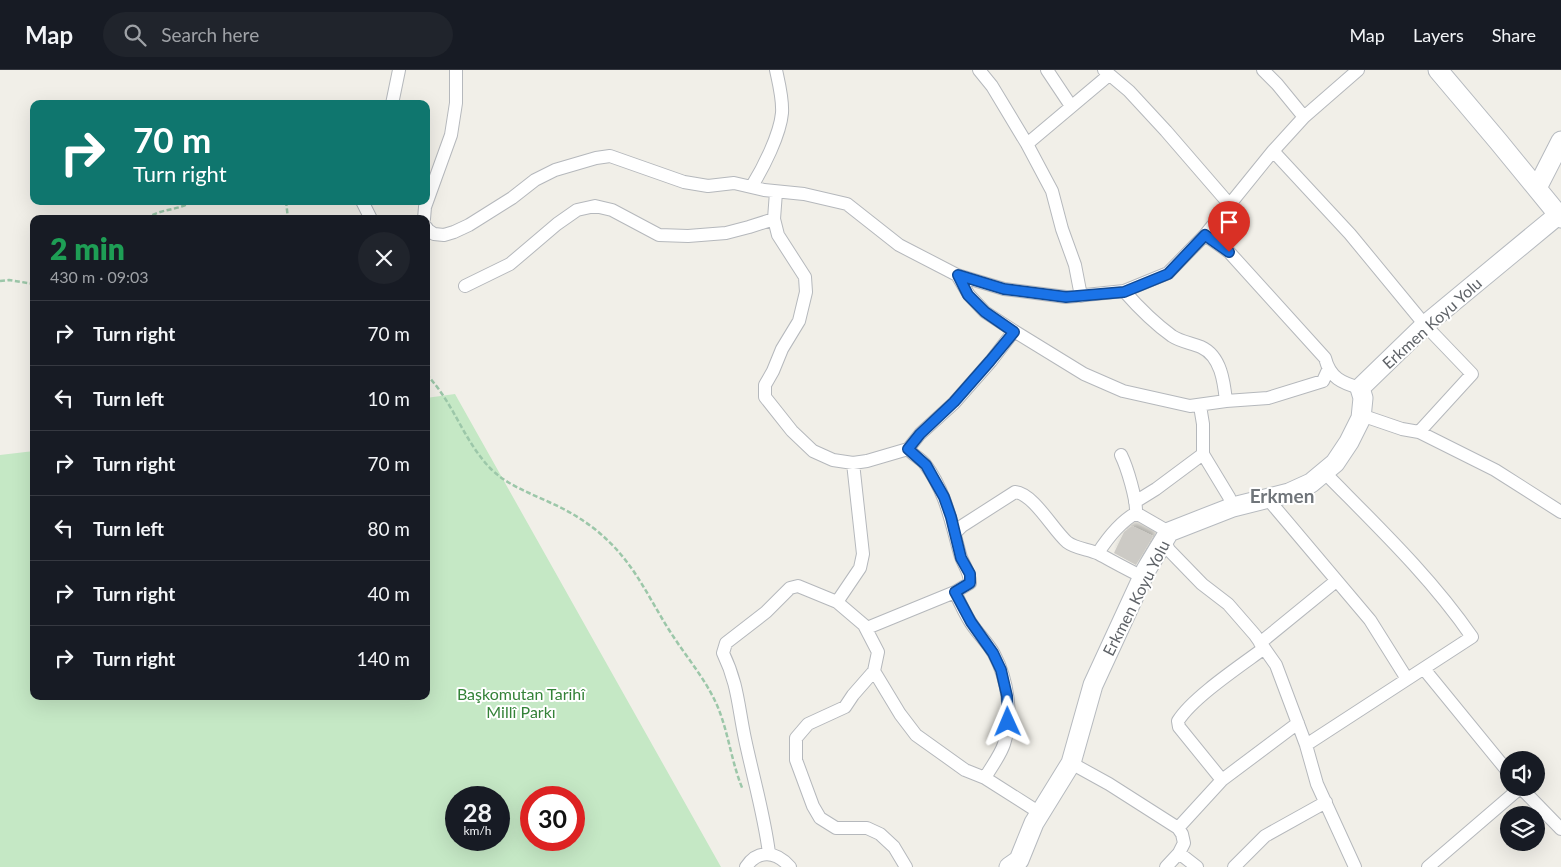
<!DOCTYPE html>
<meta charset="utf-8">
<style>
body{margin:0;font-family:Lato,sans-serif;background:#20242c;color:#f1f3f6;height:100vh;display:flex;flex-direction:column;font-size:19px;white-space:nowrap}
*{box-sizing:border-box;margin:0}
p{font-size:16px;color:#9ea1a6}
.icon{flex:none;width:28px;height:28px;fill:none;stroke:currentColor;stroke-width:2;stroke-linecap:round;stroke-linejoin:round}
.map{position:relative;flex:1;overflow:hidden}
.details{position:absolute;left:30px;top:145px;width:400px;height:485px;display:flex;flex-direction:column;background:#171b24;border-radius:10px;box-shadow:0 5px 20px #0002}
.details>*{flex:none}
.banner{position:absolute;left:30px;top:30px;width:400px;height:105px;border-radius:10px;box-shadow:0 5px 20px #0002;background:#0f766e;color:#fff;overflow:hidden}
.controls{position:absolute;left:1500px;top:681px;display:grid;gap:10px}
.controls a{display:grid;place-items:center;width:45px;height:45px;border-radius:50%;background:#171b24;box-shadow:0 5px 20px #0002;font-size:25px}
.speed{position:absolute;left:445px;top:716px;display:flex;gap:10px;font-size:25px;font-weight:700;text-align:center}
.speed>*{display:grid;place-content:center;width:65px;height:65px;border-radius:50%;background:#171b24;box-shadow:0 5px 20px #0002;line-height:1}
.speed small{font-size:12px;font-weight:400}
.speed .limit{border:8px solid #d22;background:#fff;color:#111}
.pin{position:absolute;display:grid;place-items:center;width:42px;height:42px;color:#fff;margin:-51px -21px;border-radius:50% 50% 50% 0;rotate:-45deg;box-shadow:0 0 5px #0007}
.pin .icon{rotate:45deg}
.me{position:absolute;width:55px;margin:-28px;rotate:359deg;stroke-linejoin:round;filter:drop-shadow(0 0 4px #0008)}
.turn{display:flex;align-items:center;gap:18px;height:105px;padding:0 20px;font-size:22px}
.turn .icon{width:65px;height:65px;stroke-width:2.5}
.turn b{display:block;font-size:35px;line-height:42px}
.round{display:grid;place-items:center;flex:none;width:52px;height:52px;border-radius:26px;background:#20242c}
.headline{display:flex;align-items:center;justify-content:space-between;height:85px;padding:0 20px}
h1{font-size:30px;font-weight:800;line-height:38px;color:#1e9e55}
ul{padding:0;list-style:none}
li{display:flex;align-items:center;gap:15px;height:65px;padding:0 20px;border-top:1px solid #363941}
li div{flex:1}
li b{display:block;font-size:19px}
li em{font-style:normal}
header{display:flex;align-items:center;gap:30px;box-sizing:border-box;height:70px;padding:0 25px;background:#171b24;border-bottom:1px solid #363941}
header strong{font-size:24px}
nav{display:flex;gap:28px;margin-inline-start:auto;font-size:18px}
.search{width:350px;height:45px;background:#20242c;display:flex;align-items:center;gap:12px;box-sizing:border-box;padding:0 18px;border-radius:28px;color:#9ea1a6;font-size:19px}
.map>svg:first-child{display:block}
.green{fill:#c5e8c5;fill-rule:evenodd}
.building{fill:#cccac5;filter:url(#shadow)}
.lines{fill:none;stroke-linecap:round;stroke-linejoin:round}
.street-casing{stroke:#b5b8bc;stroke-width:14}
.secondary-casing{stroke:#b6babf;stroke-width:21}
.path{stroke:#9cc7a9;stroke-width:2.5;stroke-dasharray:5 2.5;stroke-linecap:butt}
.street{stroke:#fff;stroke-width:12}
.secondary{stroke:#fff;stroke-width:19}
.route-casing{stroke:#114b97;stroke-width:12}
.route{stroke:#1a73e8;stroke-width:9}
.labels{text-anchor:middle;stroke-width:4;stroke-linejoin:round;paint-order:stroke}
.street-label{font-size:16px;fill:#5f6368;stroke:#fff}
.park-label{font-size:16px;fill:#348238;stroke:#fff}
.quarter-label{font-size:19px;font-weight:bold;fill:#70757a;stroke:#fff}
</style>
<header>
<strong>Map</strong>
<div class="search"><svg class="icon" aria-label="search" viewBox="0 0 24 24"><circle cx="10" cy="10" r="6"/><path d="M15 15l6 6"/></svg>Search here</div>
<nav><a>Map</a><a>Layers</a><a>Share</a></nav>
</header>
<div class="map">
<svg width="1561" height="797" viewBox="0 0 1561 797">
<defs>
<filter id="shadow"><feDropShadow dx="3.5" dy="-3.5" stdDeviation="2.5" flood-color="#0004"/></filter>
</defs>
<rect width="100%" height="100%" fill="#f1efe8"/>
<path class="green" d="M455,324L721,797H0V385L34,381V626H426V328ZM456,728H499V770H456ZM531,728H574V770H531Z"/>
<path class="building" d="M1132,456L1153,466L1136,495L1114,483L1124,462Z"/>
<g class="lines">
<g class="street-casing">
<path id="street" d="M979,0L992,16L1027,74L1052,121L1062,159L1075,195L1081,226
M1047,0L1071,36
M1104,0L1129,21L1166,61L1230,135
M1263,0L1277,14L1304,47
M392,34L399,0
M1027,74L1109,5
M1273,81L1350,164L1425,255L1472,304L1419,362L1495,400L1561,442
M752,116C763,98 780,65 782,43C783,29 779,14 776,0
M776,122L774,149L778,165L805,207L806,222L799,251L782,279L773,301L765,315V327L792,361L813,381L833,390L853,393L867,391L908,379L920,364L954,333L991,291L1014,261
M362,131L371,149
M424,149L425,137L451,65L456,33V0
M426,157L428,160L434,164L444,165L454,162L469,155L512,128L535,110L555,100L596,88L610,86L684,112L708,116L734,113L764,120L804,124L847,134L899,175L957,205L1004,219L1066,227L1124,221L1168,203L1205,165L1273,81L1304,47L1358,0
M1205,165L1229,182L1325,288C1330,308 1342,313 1360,318
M957,205L969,225L985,242L1014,261L1084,304L1123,321L1190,336L1226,331L1268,328L1323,311L1328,300
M465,216L510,194L557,154L577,140L595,136L612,140L659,165L688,166L726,163L749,157L774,149
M1124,221C1139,238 1154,253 1172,266C1181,272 1192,273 1201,277C1221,286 1224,312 1226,331
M1200,336L1203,354V384L1229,427L1233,437
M1361,345L1402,359L1419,362
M1121,385C1127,397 1137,430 1136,443
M1267,428L1370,550L1407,609
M1135,432L1156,419L1203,384
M1136,443L1169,462
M955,463L962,456L1015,422C1034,424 1053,460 1067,472C1076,479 1089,479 1099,484C1114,492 1128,500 1143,507
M1164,470L1169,480L1202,514L1228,534L1255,565L1276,595L1306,675L1317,714L1355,797
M1098,483C1107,469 1120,452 1136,443
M955,522C960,533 965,544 971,553C978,564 988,573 994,584C1008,610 1013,646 1004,674C1000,686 991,697 985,708L1040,743
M837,532L860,498L863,484L853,393
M867,558L955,522L970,513C970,501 963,495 960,484C951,452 946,422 925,394C920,388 913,385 908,379
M1260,573L1336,511
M1424,599L1509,703
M874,601L900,644L916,665L965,700L985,708
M1306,675L1472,567C1430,506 1376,455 1324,402
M1071,693L1109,714L1178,758L1182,764L1184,773L1179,783L1166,797
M1222,710L1179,657L1178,651C1192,628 1240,596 1263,579
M1521,718L1561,759
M1178,758L1222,710L1298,653
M769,783C764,744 753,707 745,669C738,636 738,614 723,583L726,573L766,542L790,518L798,516L837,532L864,555L878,582L874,601L853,625L845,637L808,654L796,668V690L813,736L820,748L836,758H867L880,764L894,777L906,797
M1179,783L1197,797
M746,797C758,779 776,781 790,797
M1234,797L1265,766L1326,732
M1428,797L1520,718"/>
</g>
<g class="secondary-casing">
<path id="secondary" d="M1438,0L1498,71L1561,148
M1537,118L1561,71
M1009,797L1019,790L1034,753L1071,693L1093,615L1146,500L1169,462L1233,437L1289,423L1311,413L1335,393L1349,372L1361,348L1363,328L1360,318L1425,255L1558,145"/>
</g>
<path class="path" d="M286,131L288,149
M146,149C160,138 179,141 193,131
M0,211L9,210L34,214
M426,304C455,334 463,371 492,400C509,416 530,423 551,433C567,440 582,449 596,460C634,491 646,524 671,563C687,588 708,612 719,640C729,666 732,694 743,720"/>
<use href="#street" class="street"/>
<use href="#secondary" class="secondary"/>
</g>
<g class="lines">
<g class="route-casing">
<path id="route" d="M1008,652L1007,626L1001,600L993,583L971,552L955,522L970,513V504L961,488L951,447L944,427L926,395L908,379L920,364L954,332L990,291L1014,262L985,242L968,225L958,205L1004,219L1066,227L1124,222L1168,204L1205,165L1229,182"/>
</g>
<use href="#route" class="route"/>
</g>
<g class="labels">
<g class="street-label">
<text transform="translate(1432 253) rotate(-42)" y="6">Erkmen Koyu Yolu</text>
<text transform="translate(1136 528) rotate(-63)" y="6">Erkmen Koyu Yolu</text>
</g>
<g class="park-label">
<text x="521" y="630">Başkomutan Tarihî<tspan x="521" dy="18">Millî Parkı</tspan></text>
</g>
<g class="quarter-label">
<text x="1282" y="433">Erkmen</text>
</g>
</g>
</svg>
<div class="controls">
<a><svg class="icon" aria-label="sound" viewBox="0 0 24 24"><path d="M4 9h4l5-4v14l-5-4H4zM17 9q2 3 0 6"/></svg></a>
<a><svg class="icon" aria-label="layers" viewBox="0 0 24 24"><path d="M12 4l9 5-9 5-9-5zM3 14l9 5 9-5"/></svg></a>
</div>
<div class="speed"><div>28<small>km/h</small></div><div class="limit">30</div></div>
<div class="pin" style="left:1229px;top:182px;background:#d93025"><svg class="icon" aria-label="arrive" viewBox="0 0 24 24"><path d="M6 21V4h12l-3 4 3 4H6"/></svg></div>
<svg class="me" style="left:1008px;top:652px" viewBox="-20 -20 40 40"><path d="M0-17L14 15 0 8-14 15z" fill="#1a73e8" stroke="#fff" stroke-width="4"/></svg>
<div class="banner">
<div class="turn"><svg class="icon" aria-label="right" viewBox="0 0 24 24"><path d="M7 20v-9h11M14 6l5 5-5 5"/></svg><div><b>70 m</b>Turn right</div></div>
</div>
<section class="details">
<div class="headline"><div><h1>2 min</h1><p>430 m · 09:03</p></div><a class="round"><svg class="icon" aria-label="close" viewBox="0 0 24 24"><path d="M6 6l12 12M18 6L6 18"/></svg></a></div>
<ul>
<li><svg class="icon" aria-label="right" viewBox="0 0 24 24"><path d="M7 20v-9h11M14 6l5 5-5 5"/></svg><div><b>Turn right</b></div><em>70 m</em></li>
<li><svg class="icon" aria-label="left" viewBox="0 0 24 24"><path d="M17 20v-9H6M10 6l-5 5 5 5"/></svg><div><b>Turn left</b></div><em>10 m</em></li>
<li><svg class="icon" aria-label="right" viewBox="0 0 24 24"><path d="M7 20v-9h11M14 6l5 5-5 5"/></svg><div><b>Turn right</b></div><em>70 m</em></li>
<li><svg class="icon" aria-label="left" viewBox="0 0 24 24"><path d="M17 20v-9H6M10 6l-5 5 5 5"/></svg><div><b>Turn left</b></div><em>80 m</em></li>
<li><svg class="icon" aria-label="right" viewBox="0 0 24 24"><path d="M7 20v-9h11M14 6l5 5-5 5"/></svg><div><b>Turn right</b></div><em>40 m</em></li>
<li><svg class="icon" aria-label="right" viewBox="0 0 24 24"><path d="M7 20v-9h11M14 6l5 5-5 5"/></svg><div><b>Turn right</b></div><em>140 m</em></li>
</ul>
</section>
</div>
